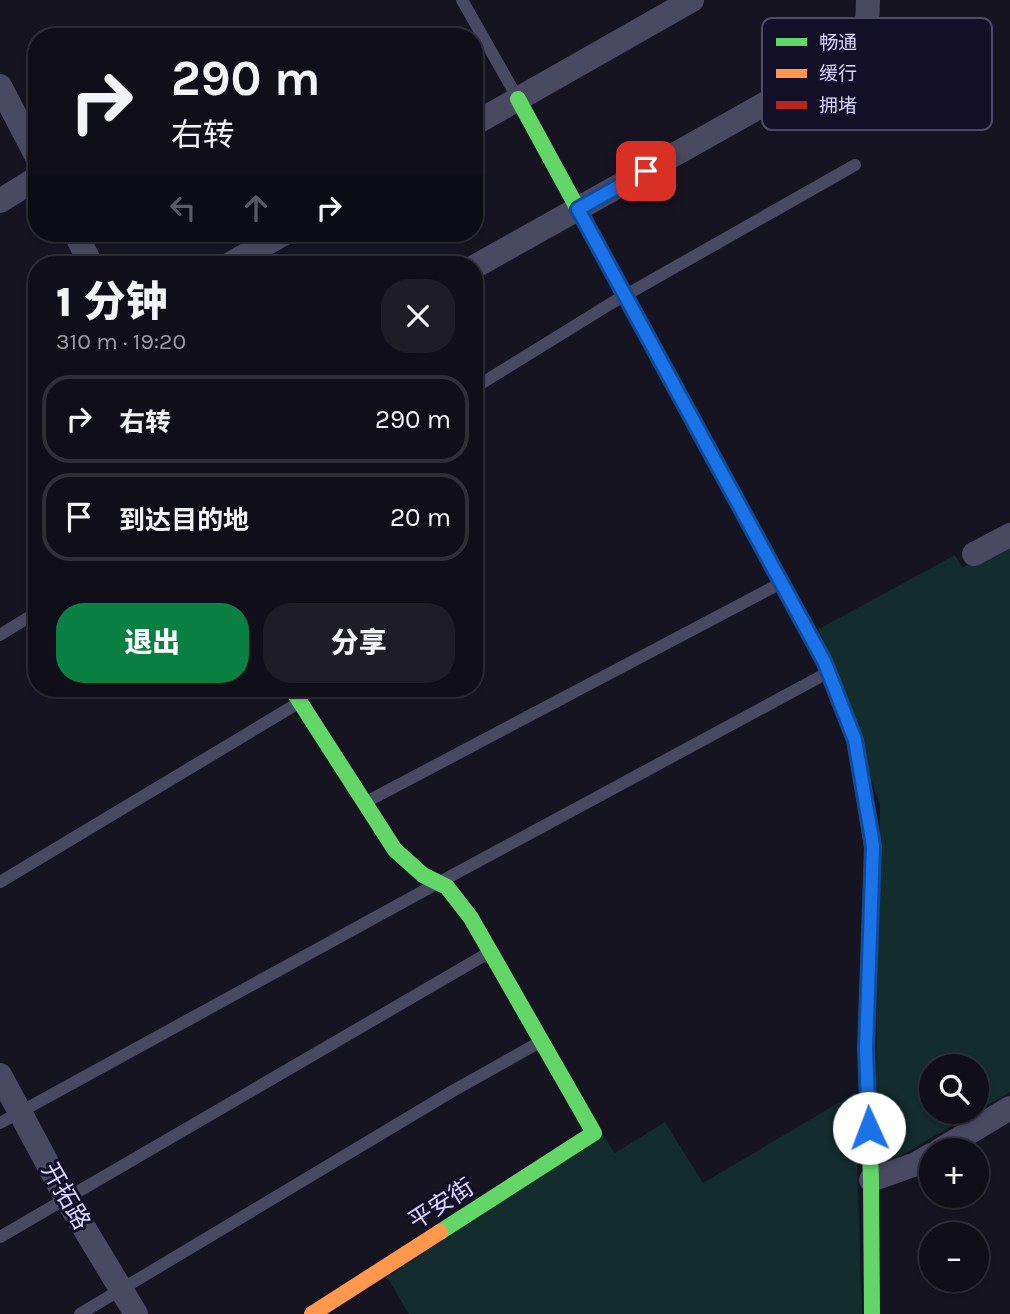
<!DOCTYPE html>
<html lang="zh">
<meta charset="utf-8">
<style>
body{margin:0;font-family:Karla,"Noto Sans SC",sans-serif;background:#1e1d26;color:#f1f3f6;height:100vh;display:flex;flex-direction:column;font-size:26px;white-space:nowrap}
*{box-sizing:border-box;margin:0}
p{font-size:23px;color:#9c9ca2}
.icon{flex:none;width:38px;height:38px;fill:none;stroke:currentColor;stroke-width:2;stroke-linecap:round;stroke-linejoin:round}
.map{position:relative;flex:1;overflow:hidden}
.drawer{position:absolute;left:28px;top:256px;width:455px;height:441px;display:flex;flex-direction:column;background:#100f19;border-radius:28px;box-shadow:0 2px 5px #0004,0 0 0 2px #302f38}
.drawer>*{flex:none}
.top-card{position:absolute;left:28px;top:28px;width:455px;height:214px;border-radius:28px;box-shadow:0 2px 5px #0004,0 0 0 2px #302f38;background:#100f19;color:#f1f3f6;overflow:hidden}
.buttons{position:absolute;left:919px;top:1054px;display:grid;gap:14px}
.buttons a{display:grid;place-items:center;width:70px;height:70px;border-radius:50%;background:#100f19;box-shadow:0 2px 5px #0004,0 0 0 2px #302f38;font-size:35px}
.pin{position:absolute;display:grid;place-items:center;width:60px;height:60px;color:#fff;margin:-30px;border-radius:14px;box-shadow:0 4px 10px #0006}
.me{position:absolute;width:77px;margin:-38px;rotate:358deg;stroke-linejoin:round;filter:drop-shadow(0 0 5px #0008)}
.turn{display:flex;align-items:center;gap:24px;height:147px;padding:0 28px;font-size:32px}
.turn .icon{width:91px;height:91px;stroke-width:2.5}
.turn b{display:block;font-size:49px;line-height:60px}
.lanes{display:flex;align-items:center;height:66px;padding:0 28px;background:#0003;justify-content:center;gap:35px;direction:ltr}
.lanes .off{opacity:.35}
.round{display:grid;place-items:center;flex:none;width:74px;height:74px;border-radius:28px;background:#1e1d26}
.overview{display:flex;align-items:center;justify-content:space-between;height:119px;padding:0 28px}
h1{font-size:42px;font-weight:800;line-height:52px}
.action{display:flex;gap:14px;margin-top:auto;padding:14px 28px}
.action a{flex:1;height:80px;border-radius:28px;background:#0b8043;color:#fff;font-size:28px;font-weight:800;line-height:80px;text-align:center}
.action a+a{background:#1e1d26;color:#f1f3f6}
ul{padding:0;list-style:none}
li{display:flex;align-items:center;gap:21px;height:88px;margin:0 14px 10px;padding:0 14px;border:4px solid #302f38;border-radius:28px}
li div{flex:1}
li b{display:block;font-size:26px}
li em{font-style:normal}
.map>svg:first-child{display:block}
.green{fill:#132c2d;fill-rule:evenodd}
.lines{fill:none;stroke-linecap:round;stroke-linejoin:round}
.lane{stroke:#4a4962;stroke-width:12}
.street{stroke:#4a4962;stroke-width:24}
.fast{stroke:#63d668;stroke-width:16}
.slow{stroke:#ff974d;stroke-width:16}
.jam{stroke:#b3261e;stroke-width:16}
.route-casing{stroke:#114b97;stroke-width:18}
.route{stroke:#1a73e8;stroke-width:12}
.labels{text-anchor:middle;stroke-width:6;stroke-linejoin:round;paint-order:stroke}
.street-label{font-size:24px;fill:#d9d4ff;stroke:#130f26}
.key{fill:#130f26;stroke:#4e4a67;stroke-width:2}
.key-label{font-size:19px;fill:#d9d4ff}
</style>
<div class="map">
<svg width="1010" height="1314" viewBox="0 0 1010 1314">
<rect width="100%" height="100%" fill="#161421"/>
<path class="green" d="M1010,542V1092L897,1158L885,1156L876,1080L880,805L819,629L955,555L962,568ZM931,1066H976V1111H931Z
M855,1093L862,1314H409L387,1277L602,1134L615,1153L665,1122L703,1183Z"/>
<g class="lines">
<path class="lane" d="M462,0L517,97
M474,388L610,304L855,165
M0,635L37,612
M368,801L779,584
M0,882L300,702
M0,1123L438,883L827,673
M0,1237L490,952
M80,1314L451,1092L540,1042"/>
<path class="street" d="M0,86L37,157
M474,124L692,0
M0,201L37,178
M75,233L91,264
M230,264L285,233
M474,267L850,56C869,35 867,27 868,0
M974,554L1010,535
M0,1075L66,1198L136,1314
M940,1150L1010,1108
M871,1180L916,1164L931,1155"/>
<path class="fast" d="M518,99L798,613
M291,688L395,850L423,875L447,887L471,918L594,1133L440,1232
M872,1314L871,1180L866,1049L873,853"/>
<path class="slow" d="M312,1314L440,1232"/>
<path class="jam" d="M798,613L824,661L855,740L873,853"/>
</g>
<g class="lines">
<g class="route-casing">
<path id="route" d="M646,171L578,209L824,661L855,740L873,846L866,1049L869,1128"/>
</g>
<use href="#route" class="route"/>
</g>
<g class="labels">
<g class="street-label">
<text transform="translate(66 1196) rotate(60)" y="8">开拓路</text>
<text transform="translate(441 1204) rotate(-33)" y="8">平安街</text>
</g>
</g>
<rect x="762" y="18" width="230" height="112" rx="10" class="key"/>
<rect x="776" y="38" width="31" height="8" fill="#63d668"/>
<rect x="776" y="69" width="31" height="9" fill="#ff974d"/>
<rect x="776" y="101" width="31" height="8" fill="#b3261e"/>
<g class="key-label">
<text x="819" y="49">畅通</text>
<text x="819" y="80">缓行</text>
<text x="819" y="112">拥堵</text>
</g>
</svg>
<div class="buttons">
<a><svg class="icon" aria-label="search" viewBox="0 0 24 24"><circle cx="10" cy="10" r="6"/><path d="M15 15l6 6"/></svg></a>
<a>+</a>
<a>−</a>
</div>
<div class="pin" style="left:646px;top:171px;background:#d93025"><svg class="icon" aria-label="arrive" viewBox="0 0 24 24"><path d="M6 21V4h12l-3 4 3 4H6"/></svg></div>
<svg class="me" style="left:869px;top:1128px" viewBox="-20 -20 40 40"><circle r="19" fill="#fff"/><path d="M0-13L10 11 0 6-10 11z" fill="#1a73e8"/></svg>
<div class="top-card">
<div class="turn"><svg class="icon" aria-label="right" viewBox="0 0 24 24"><path d="M7 20v-9h11M14 6l5 5-5 5"/></svg><div><b>290 m</b>右转</div></div>
<div class="lanes"><svg class="icon off" aria-label="left" viewBox="0 0 24 24"><path d="M17 20v-9H6M10 6l-5 5 5 5"/></svg><svg class="icon off" aria-label="ahead" viewBox="0 0 24 24"><path d="M12 20V5M6 11l6-6 6 6"/></svg><svg class="icon" aria-label="right" viewBox="0 0 24 24"><path d="M7 20v-9h11M14 6l5 5-5 5"/></svg></div>
</div>
<section class="drawer">
<div class="overview"><div><h1>1 分钟</h1><p>310 m · 19:20</p></div><a class="round"><svg class="icon" aria-label="close" viewBox="0 0 24 24"><path d="M6 6l12 12M18 6L6 18"/></svg></a></div>
<ul>
<li><svg class="icon" aria-label="right" viewBox="0 0 24 24"><path d="M7 20v-9h11M14 6l5 5-5 5"/></svg><div><b>右转</b></div><em>290 m</em></li>
<li><svg class="icon" aria-label="arrive" viewBox="0 0 24 24"><path d="M6 21V4h12l-3 4 3 4H6"/></svg><div><b>到达目的地</b></div><em>20 m</em></li>
</ul>
<div class="action"><a>退出</a><a>分享</a></div>
</section>
</div>
